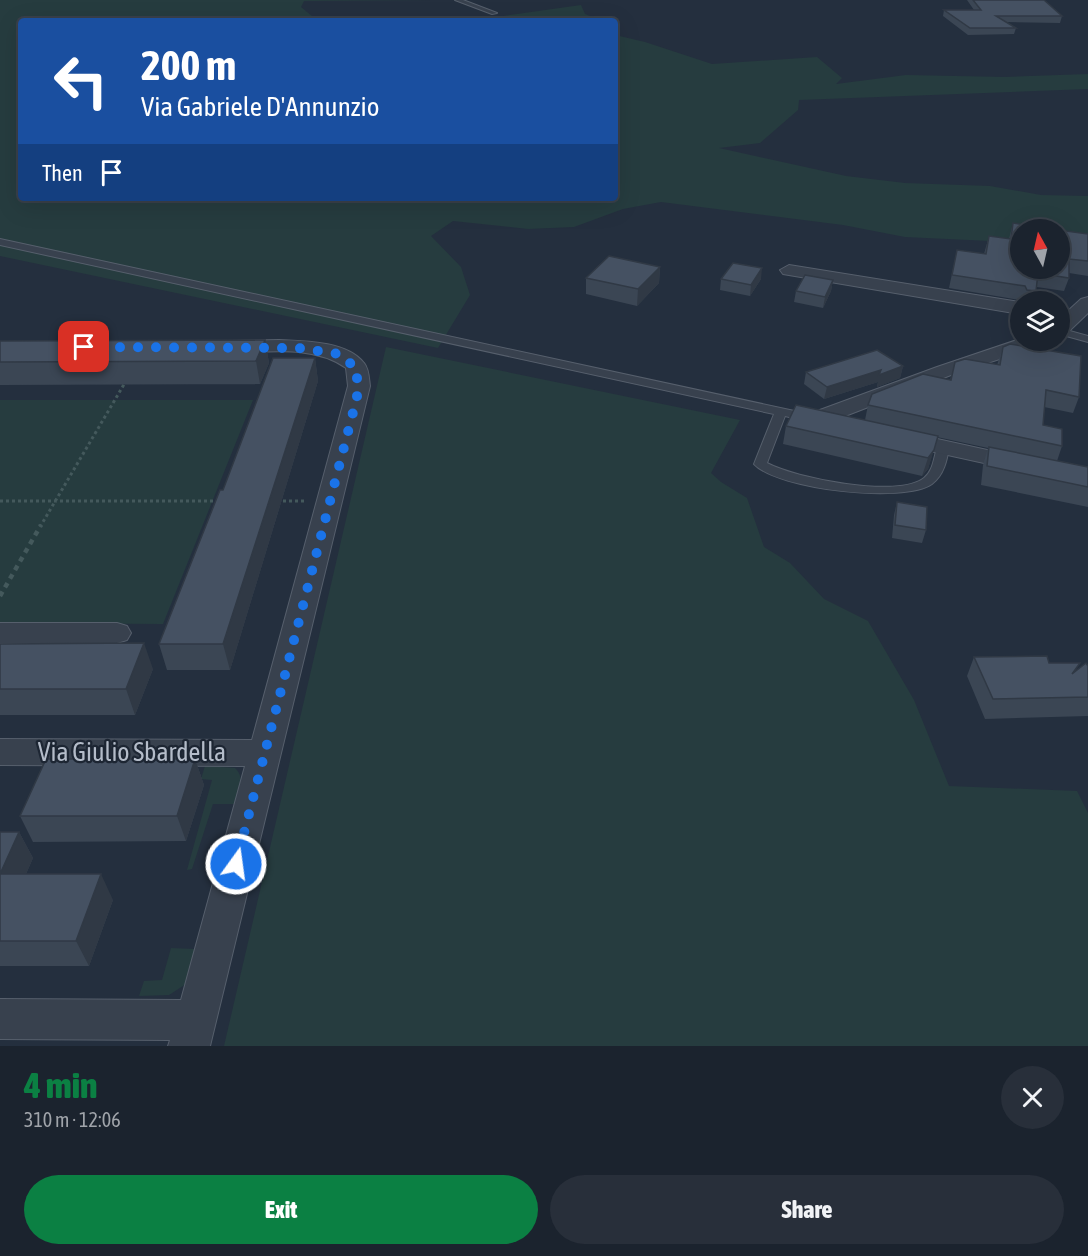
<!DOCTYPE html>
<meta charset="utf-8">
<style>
body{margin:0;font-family:"Asap Condensed",sans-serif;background:#282f3a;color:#f1f3f6;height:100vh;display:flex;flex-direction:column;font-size:22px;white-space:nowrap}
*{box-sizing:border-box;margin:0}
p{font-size:20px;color:#a0a4aa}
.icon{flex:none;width:33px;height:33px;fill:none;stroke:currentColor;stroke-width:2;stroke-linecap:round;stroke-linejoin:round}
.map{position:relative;height:1046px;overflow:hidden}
.drawer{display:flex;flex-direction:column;background:#1b232e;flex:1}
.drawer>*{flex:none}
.hud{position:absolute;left:18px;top:18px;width:600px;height:183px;border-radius:6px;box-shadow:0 6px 24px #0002,0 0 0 2px #39404a;background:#1a4fa0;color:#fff;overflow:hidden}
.needle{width:39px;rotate:352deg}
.buttons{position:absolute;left:1010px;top:219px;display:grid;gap:12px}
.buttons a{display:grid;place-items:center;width:60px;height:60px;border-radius:50%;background:#1b232e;box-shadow:0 6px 24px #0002,0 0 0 2px #39404a;font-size:30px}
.pin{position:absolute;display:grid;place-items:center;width:51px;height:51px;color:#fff;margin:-26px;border-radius:12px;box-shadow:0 3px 9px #0006}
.me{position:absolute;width:66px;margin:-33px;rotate:14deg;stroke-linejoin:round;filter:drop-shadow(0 0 4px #0008)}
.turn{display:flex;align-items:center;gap:21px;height:126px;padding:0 24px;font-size:27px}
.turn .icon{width:78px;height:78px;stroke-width:2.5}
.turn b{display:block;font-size:42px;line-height:51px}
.then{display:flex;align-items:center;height:57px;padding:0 24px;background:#0003;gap:12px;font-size:22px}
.round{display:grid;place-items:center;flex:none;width:63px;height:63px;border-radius:32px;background:#282f3a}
.head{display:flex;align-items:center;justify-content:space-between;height:102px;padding:0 24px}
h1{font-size:36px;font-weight:800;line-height:45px;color:#0b8043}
.action{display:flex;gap:12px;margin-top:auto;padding:12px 24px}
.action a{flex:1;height:69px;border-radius:36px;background:#0b8043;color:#fff;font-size:24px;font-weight:800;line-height:69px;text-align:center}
.action a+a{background:#282f3a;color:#f1f3f6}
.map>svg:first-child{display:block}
.green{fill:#263c3f}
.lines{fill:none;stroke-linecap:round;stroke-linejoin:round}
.lane-casing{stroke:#565f6c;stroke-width:2}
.street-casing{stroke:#565f6c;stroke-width:2}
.path-far1{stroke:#44595c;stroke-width:3;stroke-dasharray:3 3;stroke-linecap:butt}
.path{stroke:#44595c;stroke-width:4.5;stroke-dasharray:5 5;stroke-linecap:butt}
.lane{fill:#38414e;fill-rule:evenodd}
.street{fill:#38414e;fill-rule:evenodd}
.wall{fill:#3b4654}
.shaded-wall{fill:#303945}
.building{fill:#455162;stroke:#303945;stroke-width:1.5}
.route{stroke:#1a73e8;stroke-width:10;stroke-dasharray:0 18}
.labels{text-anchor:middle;stroke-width:4.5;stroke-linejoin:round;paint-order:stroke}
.near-street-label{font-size:26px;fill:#b4bcc9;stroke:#1d2633}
</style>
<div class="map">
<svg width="1088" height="1046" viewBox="0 0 1088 1046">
<rect width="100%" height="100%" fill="#242f3e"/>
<path class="green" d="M0,0H431L304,1L301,7L318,21H21V198H615V35L645,42L712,64L817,57L842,78L836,84L906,75L1005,77L1088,74V89L799,100L798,110L760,143L719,148L846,176L905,183L990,186L1041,195L1088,196V238H1059V230H1020V240L990,241L905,237L843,225L661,202L623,209L574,227L528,229L453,221L431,236L461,267L470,295L438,348L0,256Z
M581,5L585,14L595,18L591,21H468Z
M386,347L740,420L711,473L721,482L747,498L764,547L790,563L824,599L868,621L914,700L949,786L1077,791L1088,813V1046H224Z
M0,400H253L163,624L0,623Z
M205,766L235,768C246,778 238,791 235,804H213L192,869L187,870L212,780L201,779Z
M171,948L195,949L186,984L169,995L139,996L144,981L162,980Z"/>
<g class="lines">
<g class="lane-casing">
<path id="lane" d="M455,0H463L497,13L492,14Z
M0,239L813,415L815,418L809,422L785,416L767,463C795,478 898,499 924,478C935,469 933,455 939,444H947L949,447C947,460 944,475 932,484C904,504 777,489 754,464L774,414L0,245Z
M1059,328L1088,336V342L1059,334Z"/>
</g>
<g class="street-casing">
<path id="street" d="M789,265L1020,302V314L783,274L780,270Z
M1088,297V313L1066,334L1059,336V319L1081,299Z
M1020,339L1048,340L1045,344L951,375L840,418L844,423L841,428L833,430L809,424L806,419L809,414L937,367Z
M279,340C304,341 347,341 364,363C369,369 369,379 370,386L210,1046H168L170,1040L0,1039V999L181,1000L245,766L0,765V739L252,740L348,386L346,368C314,345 269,352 232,353L225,351L222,347L225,343L232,341Z
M901,431L1088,472V486L893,443L890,438L893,433Z
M0,623H117L127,626L131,633L127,640L117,643H0Z"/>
</g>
<path class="path-far1" d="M0,501H218
M277,501H305
M40,527L126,381"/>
<path class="path" d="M0,596L41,525"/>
<use href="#lane" class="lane"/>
<use href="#street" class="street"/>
</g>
<path class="wall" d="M967,0H1044L1062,16L1060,23L1007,22L1016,28L1014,34L968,35L943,16L944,10H974Z
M1013,223L1088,234V276L1069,273V278L1064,291L1037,287L1033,302H1021L1020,300L949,288L957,250L984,254L989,236L1009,239Z
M660,267L659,283L637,306L586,294V278Z
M721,279H761L750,296L720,290Z
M833,280L831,291L823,308L794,302L796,291Z
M265,340L269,363L260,384L0,385V341Z
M1003,347L1079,397L1073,413L1044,407L1043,425L1062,446L1057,461L1088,467V507L981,485L983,465L988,448L937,437L928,469L922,476L783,444L786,426L865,420L868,405L950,380L955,362L997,365Z
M315,358L318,381L230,670H167L159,644L223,490Z
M903,366L900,378L877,387L878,382L824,399L804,384L806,372Z
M897,502L926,530L922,543L892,538L894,515Z
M0,644L153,669L135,715H0Z
M974,657L1049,663L1076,670L1088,666V716L985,719L967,676Z
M195,759L204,785L186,841L33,842L20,816Z
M0,832H19L33,858L26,874L113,900L89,966H0Z"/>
<path class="shaded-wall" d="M660,267L659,283L637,306L638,289Z
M762,268L761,279L750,296L751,285Z
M833,280L831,291L823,308L825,297Z
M265,340L269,363L260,384L256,361Z
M315,358L318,381L230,670L223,644Z
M903,366L900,378L877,387L878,382L824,399L827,387L881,370Z
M934,450L928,469L922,476L928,458Z
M144,643L153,669L135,715L126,689Z
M195,759L204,785L186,841L177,816Z
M19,832L33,858L15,899L0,874Z
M101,874L113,900L89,966L76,941Z"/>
<path class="building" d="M973,0H1044L1062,16H996L1016,28H970L944,10H981Z
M1013,223L1056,230H1020V268H1059V230L1088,234V261L1069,259V278L1038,273L1036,291L1027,290L1025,286L952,275L957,250L986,254L989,236L1011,239Z
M609,256L660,267L638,289L586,278Z
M733,263L762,268L751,285L721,279Z
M805,275L833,280L825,297L796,291Z
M265,340L256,361L0,362V341Z
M1010,344L1081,356L1079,397L1046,390L1043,425L1062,429V446L868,405L872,394L923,374L951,380L955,362L965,359L1000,365L1003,347Z
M877,350L903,366L879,375L881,370L827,387L806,372Z
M273,358H315L223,644H159L220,490H223Z
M796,405L938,436L934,450L928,458L786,426Z
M989,447L1088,467V487L987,466Z
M897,502L927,507L926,530L895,525Z
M144,643L126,689H0V644Z
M1047,656L1049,663H1080L1072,674L1086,663L1088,666V697L993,699L974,657Z
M46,759H195L177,816H20Z
M0,832H19L0,874H101L76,941H0Z"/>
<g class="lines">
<path class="route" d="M84,347L298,348L339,354L357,369V397L236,864"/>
</g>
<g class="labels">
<g class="near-street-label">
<text x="132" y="761">Via Giulio Sbardella</text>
</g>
</g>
</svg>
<div class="buttons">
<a><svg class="needle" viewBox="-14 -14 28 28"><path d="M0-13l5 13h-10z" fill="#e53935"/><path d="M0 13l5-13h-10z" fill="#a0a4aa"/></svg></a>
<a><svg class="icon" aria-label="layers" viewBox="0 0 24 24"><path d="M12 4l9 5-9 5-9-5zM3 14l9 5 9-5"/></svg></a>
</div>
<div class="pin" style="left:84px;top:347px;background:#d93025"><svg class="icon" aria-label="arrive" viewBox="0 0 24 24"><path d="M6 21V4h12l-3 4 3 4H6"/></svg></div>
<svg class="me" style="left:236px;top:864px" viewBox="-20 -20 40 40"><circle r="17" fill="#1a73e8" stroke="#fff" stroke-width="3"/><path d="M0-11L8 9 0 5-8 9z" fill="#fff"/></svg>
<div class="hud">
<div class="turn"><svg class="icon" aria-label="left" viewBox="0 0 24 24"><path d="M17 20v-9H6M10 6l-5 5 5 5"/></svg><div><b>200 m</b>Via Gabriele D'Annunzio</div></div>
<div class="then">Then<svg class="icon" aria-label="arrive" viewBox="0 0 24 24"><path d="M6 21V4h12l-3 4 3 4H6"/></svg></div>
</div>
</div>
<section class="drawer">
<div class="head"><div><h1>4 min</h1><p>310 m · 12:06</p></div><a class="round"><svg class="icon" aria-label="close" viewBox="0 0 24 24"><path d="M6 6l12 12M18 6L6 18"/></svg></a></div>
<div class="action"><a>Exit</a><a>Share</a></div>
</section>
